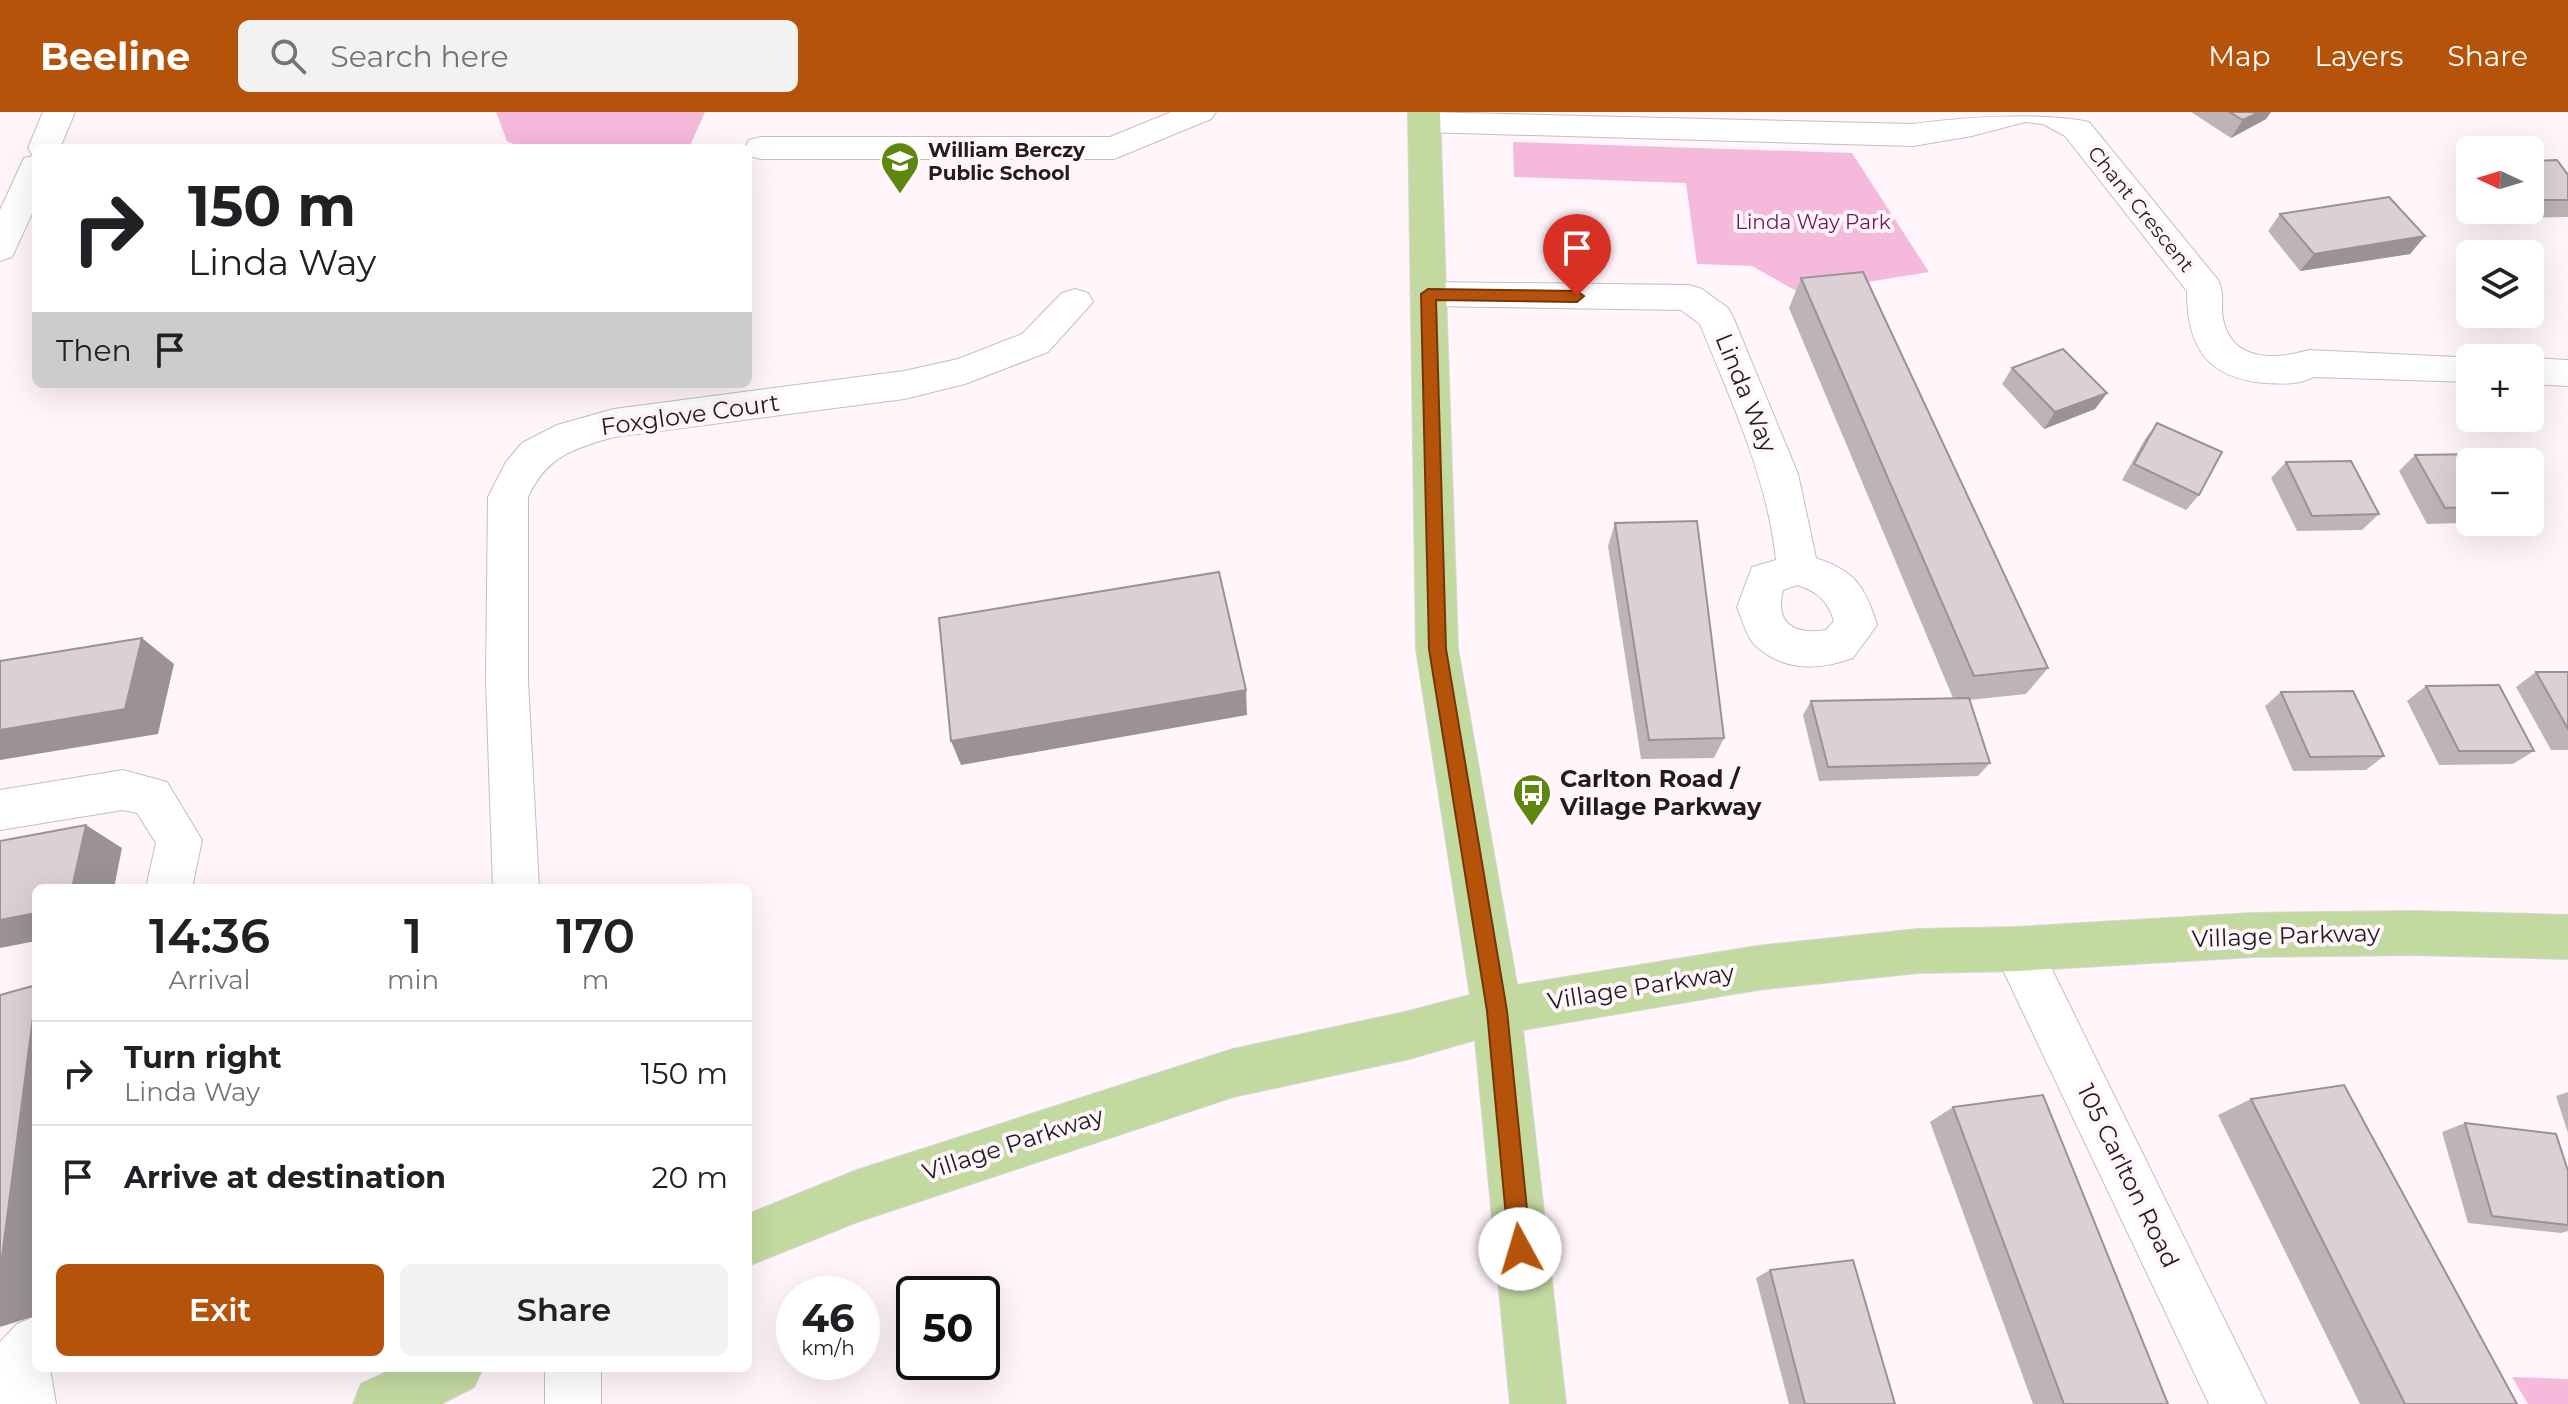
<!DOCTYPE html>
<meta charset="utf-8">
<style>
body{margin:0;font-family:Montserrat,sans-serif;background:#f2f2f2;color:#202124;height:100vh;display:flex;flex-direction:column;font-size:30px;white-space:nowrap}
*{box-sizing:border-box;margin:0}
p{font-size:26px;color:#757577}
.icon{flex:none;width:44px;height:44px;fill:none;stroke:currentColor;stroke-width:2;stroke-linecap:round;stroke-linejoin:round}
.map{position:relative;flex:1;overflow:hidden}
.panel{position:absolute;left:32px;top:772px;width:720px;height:488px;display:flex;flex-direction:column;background:#fff;border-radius:12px;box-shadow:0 8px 32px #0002}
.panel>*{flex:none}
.guide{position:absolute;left:32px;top:32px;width:720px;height:244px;border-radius:12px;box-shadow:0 8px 32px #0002;background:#fff;color:#202124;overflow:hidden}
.needle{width:52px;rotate:274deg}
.tools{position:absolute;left:2456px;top:24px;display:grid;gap:16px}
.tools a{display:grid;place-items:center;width:88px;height:88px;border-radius:12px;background:#fff;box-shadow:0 8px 32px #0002;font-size:40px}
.speed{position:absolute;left:776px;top:1164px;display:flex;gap:16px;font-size:40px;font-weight:700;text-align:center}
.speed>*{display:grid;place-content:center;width:104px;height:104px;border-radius:50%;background:#fff;box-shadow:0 8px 32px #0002;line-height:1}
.speed small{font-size:20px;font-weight:400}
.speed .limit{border:4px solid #111;border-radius:12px;background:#fff;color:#111}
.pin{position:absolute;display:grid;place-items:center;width:68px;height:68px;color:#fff;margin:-82px -34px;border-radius:50% 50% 50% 0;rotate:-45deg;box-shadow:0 0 8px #0007}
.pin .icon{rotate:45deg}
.me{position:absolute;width:88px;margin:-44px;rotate:354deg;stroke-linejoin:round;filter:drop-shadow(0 0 6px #0008)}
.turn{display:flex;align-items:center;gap:28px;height:168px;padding:0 24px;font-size:36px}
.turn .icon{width:104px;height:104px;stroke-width:2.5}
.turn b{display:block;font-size:56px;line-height:68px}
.then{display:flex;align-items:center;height:76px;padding:0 24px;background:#0003;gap:16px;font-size:30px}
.eta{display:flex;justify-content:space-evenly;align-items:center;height:136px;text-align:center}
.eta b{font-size:48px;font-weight:600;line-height:56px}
.button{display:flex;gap:16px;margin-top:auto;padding:16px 24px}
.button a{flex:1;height:92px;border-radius:12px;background:#b45309;color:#fff;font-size:32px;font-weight:600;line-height:92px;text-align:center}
.button a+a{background:#f2f2f2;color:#202124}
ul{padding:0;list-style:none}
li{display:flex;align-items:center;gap:24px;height:104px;padding:0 24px;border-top:2px solid #e0e0e0}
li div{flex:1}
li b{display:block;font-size:30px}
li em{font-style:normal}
header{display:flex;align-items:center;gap:48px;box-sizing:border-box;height:112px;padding:0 40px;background:#b45309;color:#fff}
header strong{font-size:38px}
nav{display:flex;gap:44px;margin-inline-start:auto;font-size:28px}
.search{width:560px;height:72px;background:#f2f2f2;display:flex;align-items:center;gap:20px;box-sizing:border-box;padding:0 28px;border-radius:12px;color:#757577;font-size:30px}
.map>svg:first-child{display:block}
.green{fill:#f5b9db}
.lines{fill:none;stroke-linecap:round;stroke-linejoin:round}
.minor-casing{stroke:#c7bcc2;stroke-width:2}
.major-casing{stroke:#d7d6d7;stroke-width:2}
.minor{fill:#fff;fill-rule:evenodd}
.major{fill:#c2daa0;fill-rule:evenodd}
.wall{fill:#bdb3b8}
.shaded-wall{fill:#9a9296}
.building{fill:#dcd0d6;stroke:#9a9296;stroke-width:2}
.route{fill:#b45309;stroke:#753606;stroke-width:2}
.labels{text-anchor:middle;stroke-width:8;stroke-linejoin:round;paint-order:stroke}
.far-poi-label{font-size:20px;font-weight:bold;fill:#211d1f;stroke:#fff5fa;text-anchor:start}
.far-street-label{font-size:20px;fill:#211d1f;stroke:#fff5fa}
.far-park-label{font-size:20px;fill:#741456;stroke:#fff5fa}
.street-label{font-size:24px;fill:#211d1f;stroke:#fff5fa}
.poi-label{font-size:24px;font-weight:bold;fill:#211d1f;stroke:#fff5fa;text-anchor:start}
</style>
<header>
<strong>Beeline</strong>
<div class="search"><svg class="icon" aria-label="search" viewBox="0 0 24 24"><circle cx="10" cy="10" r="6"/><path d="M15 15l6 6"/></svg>Search here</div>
<nav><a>Map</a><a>Layers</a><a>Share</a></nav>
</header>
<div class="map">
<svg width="2568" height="1292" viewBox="0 0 2568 1292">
<rect width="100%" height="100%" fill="#fff5fa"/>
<path class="green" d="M496,0H705L689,36H522L507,29Z
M1513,30L1852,41L1929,160L1800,181L1752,154L1697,152L1686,71L1514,65Z
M2512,1265L2568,1267V1292H2528Z"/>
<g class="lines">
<g class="minor-casing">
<path id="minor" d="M43,0H75L60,36H36V93L12,145L0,149V98L24,46L33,44L28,36Z
M1171,0H1216L1211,7L1114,47H761L749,44L748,36H745L749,28L761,25H1110Z
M1423,0L1913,12C1963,5 2043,0 2089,10L2218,168C2226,182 2219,196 2224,211C2235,251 2278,247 2309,238L2478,246H2470V270L2314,265C2297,273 2283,272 2265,271C2207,266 2187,235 2187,179L2065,24L2043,12L2025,10L1972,24L1913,34L1424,20L1413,17L1408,10L1413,3Z
M1428,170L1689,173L1702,177L1728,196L1733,205L1798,362L1816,446C1855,459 1865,474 1877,513L1853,546C1819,558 1786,560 1757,535C1747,527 1742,506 1737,495L1752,455L1776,448C1767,364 1731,289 1700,212L1681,198L1428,194L1415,191L1410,182L1415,173ZM1797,473C1817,479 1828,489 1834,509L1826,518C1795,523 1774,512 1783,478Z
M1075,177L1088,181L1093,190L1048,240L965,272L904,287L614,325C574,336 546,345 528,385V569L539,776H493L486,569L488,385L506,350L522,331L557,313L614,297L904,259L958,247L1022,222L1062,181Z
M2528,246H2530L2568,248V274L2530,272Z
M123,658L167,670L202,728L192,776H146L156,731L137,701L123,698L0,718V678Z
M2017,815L2034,821L2266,1292H2209L1993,837L2000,821Z
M36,1204V1256H50L56,1292H0V1230L17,1212Z
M545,1256H601V1292H545Z"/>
</g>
<g class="major-casing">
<path id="major" d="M1408,0H1440L1458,537L1517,873L1757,834L1918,817L2017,815L2253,801L2413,799L2568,803V847L2413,843L2253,845L2017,859L1918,861L1757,878L1523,918L1566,1292H1510L1475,928L1409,947L1233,985L857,1110L748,1154V1102L857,1058L1233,937L1409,899L1470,883L1416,537Z
M395,1256H483L474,1275L441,1292H353L361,1272Z"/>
</g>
<use href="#minor" class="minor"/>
<use href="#major" class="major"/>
</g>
<path class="wall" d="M2191,0H2271L2266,7L2231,26Z
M2530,49L2568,63V105L2513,106L2507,98H2530Z
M2280,102L2425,124L2410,142L2300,159L2268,119Z
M1801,166L2048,556L2026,582L1969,588L1990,651L1978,664L1819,669L1803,603L1811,589L1953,586L1789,196Z
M2012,256L2107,281L2095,297L2044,317L2002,272Z
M2157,311L2199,383L2186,398L2122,368L2145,327Z
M2415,343L2470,350V410H2494L2427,412L2399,359Z
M2286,350L2379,402L2362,418L2297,419L2271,366Z
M1615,411L1724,626L1714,646L1641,647L1608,434Z
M2536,560H2568V638H2551L2516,575Z
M2426,574L2534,639L2513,652L2439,653L2407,589Z
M2281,580L2384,644L2366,658L2293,659L2265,594Z
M2568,980V1021L2556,984Z
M2251,987L2517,1292H2360L2218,1003Z
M1953,995L2168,1292H2033L1930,1010Z
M2465,1011L2568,1059V1119L2561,1121L2468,1111L2442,1020Z
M1770,1158L1895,1292H1789L1756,1166Z"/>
<path class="shaded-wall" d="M2259,0H2271L2266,7L2231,26L2243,8Z
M2425,124L2410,142L2300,159L2314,142Z
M2107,281L2095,297L2044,317L2055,300Z
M142,526L174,552L158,622L0,648V618Z
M1246,578L1247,603L961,653L951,629Z
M86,713L122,736L114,776H72Z
M36,801V829L0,836V808Z
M36,882V1174L32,1205L0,1215V1160Z"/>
<path class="building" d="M2229,0H2259L2243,8Z
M2557,48L2568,63V88H2530V49Z
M2389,85L2425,124L2314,142L2280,102Z
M1863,160L2048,556L1974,564L1801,166Z
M2063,237L2107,281L2055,300L2012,256Z
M2157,311L2222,340L2199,383L2134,352Z
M2481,342L2486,350H2470V395L2445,396L2415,343Z
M2351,349L2379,402L2312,404L2286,350Z
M1697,409L1724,626L1649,628L1615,411Z
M1219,460L1246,578L951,629L939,506Z
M142,526L125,597L0,618V549Z
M2536,560H2568V617Z
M2499,573L2534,639H2459L2426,574Z
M2353,579L2384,644L2310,645L2281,580Z
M1969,586L1990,651L1828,655L1811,589Z
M86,713L72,776H36V801L0,808V729Z
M36,873V882L0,1160V883Z
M2344,973L2517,1292H2405L2251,987Z
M2043,983L2168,1292H2064L1953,995Z
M2465,1011L2556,1022L2568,1059V1113L2492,1104Z
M1853,1148L1895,1292H1805L1770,1158Z"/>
<path class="route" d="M1428,177L1577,179L1584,184L1577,190L1436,188L1446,537L1507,899L1531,1137L1528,1144L1520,1148L1513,1144L1509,1137L1487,899L1429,537L1421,182Z"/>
<defs>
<g id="school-pin" transform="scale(2)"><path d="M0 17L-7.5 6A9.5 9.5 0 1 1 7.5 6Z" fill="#5f870f" stroke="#fff5fa"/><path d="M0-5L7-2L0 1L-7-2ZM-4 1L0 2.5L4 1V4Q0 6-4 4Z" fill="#fff"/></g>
<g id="bus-pin" transform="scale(2)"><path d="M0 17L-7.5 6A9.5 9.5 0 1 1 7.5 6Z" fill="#5f870f" stroke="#fff5fa"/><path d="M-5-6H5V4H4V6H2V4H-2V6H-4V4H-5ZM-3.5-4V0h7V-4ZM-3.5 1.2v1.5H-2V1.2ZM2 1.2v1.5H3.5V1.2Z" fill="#fff"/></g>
</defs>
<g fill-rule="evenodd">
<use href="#school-pin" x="900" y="49"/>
<use href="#bus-pin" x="1532" y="681"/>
</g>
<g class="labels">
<g class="far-poi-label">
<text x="928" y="45">William Berczy<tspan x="928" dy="23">Public School</tspan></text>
</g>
<g class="far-street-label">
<text transform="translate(2141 97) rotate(51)" y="7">Chant Crescent</text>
</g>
<g class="far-park-label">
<text x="1813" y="117">Linda Way Park</text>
</g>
<g class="street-label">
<text transform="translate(1746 281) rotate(68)" y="8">Linda Way</text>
<text transform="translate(690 303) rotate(-8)" y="8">Foxglove Court</text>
<text transform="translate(2286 824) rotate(-2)" y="8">Village Parkway</text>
<text transform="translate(1641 875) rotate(-9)" y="8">Village Parkway</text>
<text transform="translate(1013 1032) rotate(-18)" y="8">Village Parkway</text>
<text transform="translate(2128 1064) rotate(64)" y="8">105 Carlton Road</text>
</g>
<g class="poi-label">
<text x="1560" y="675">Carlton Road /<tspan x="1560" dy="28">Village Parkway</tspan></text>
</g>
</g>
</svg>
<div class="tools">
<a><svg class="needle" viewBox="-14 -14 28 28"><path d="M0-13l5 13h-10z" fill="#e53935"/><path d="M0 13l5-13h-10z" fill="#757577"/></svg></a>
<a><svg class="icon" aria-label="layers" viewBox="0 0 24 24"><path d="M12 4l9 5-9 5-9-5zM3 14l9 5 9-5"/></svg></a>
<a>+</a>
<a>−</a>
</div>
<div class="speed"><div>46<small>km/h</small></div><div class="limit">50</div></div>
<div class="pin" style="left:1577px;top:184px;background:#d93025"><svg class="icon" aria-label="arrive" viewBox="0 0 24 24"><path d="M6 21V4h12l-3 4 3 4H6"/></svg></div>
<svg class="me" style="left:1520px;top:1137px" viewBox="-20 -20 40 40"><circle r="19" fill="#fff"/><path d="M0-13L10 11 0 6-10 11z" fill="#b45309"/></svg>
<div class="guide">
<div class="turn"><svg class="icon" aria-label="right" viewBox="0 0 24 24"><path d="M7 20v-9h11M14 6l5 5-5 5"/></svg><div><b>150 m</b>Linda Way</div></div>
<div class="then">Then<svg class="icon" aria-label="arrive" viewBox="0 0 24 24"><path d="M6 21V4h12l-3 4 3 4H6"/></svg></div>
</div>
<section class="panel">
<div class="eta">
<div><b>14:36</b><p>Arrival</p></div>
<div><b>1</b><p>min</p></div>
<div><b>170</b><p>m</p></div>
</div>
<ul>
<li><svg class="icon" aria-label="right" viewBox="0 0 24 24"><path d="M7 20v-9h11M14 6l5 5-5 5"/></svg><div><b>Turn right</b><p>Linda Way</p></div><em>150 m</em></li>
<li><svg class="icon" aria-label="arrive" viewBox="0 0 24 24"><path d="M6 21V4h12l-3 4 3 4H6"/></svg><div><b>Arrive at destination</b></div><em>20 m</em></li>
</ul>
<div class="button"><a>Exit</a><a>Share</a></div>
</section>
</div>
